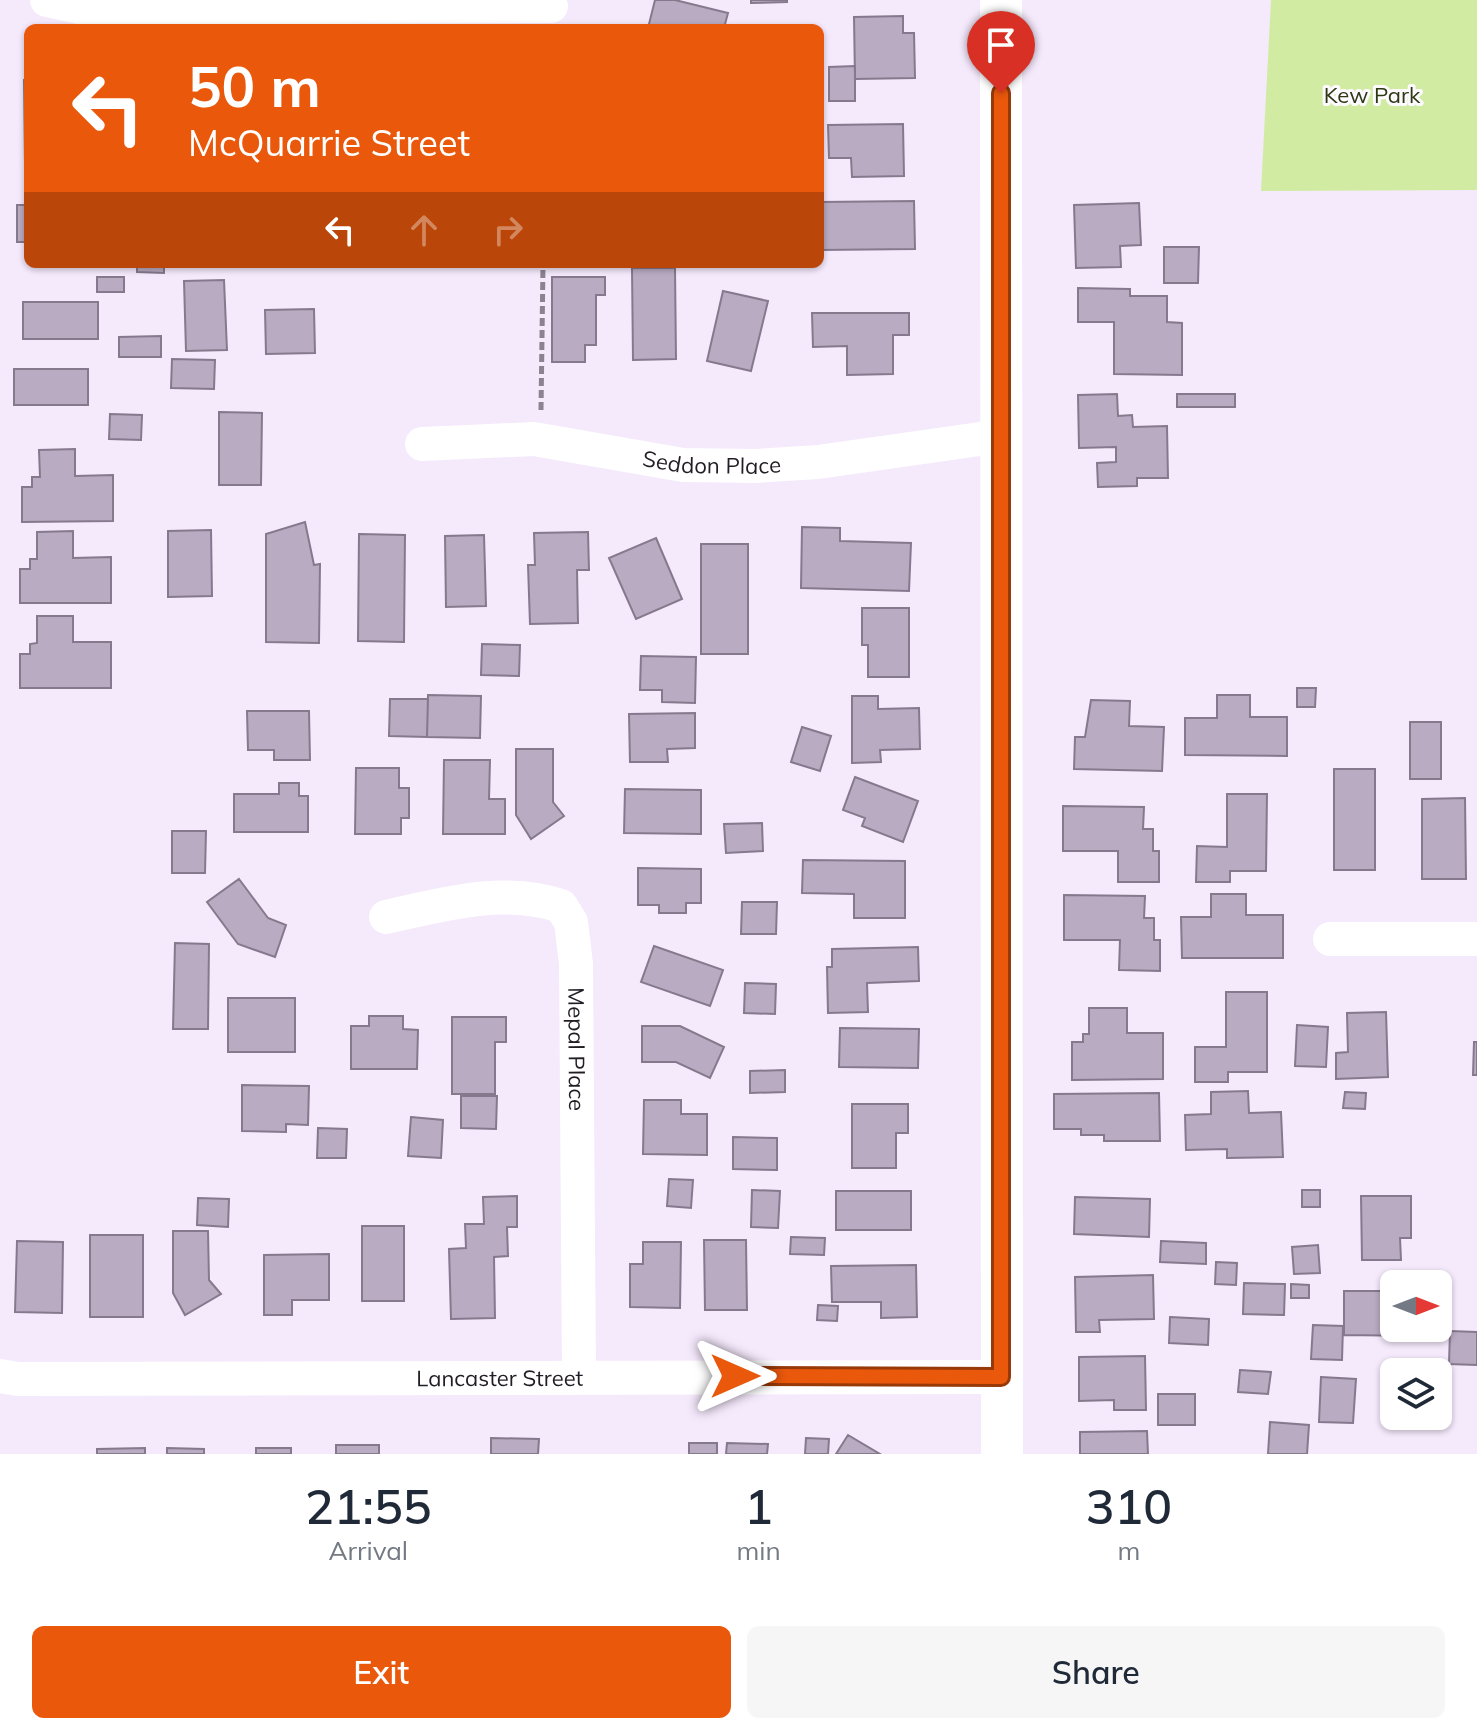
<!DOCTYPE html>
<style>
body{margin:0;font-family:Mulish,sans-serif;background:#f6f6f7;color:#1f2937;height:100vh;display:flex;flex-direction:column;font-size:30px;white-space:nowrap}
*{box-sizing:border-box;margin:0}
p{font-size:26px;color:#747a83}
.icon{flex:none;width:44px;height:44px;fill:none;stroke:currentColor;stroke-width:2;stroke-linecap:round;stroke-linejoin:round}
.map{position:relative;height:1454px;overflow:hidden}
.drawer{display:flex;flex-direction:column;background:#fff;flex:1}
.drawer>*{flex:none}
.guide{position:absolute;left:24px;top:24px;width:800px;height:244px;border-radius:12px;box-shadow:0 2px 6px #0004;background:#ea580c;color:#fff;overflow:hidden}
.needle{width:52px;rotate:90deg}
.fabs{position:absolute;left:1380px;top:1270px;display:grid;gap:16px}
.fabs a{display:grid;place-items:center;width:72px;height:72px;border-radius:12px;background:#fff;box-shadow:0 2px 6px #0004;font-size:40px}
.pin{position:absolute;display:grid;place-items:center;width:68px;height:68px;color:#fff;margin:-82px -34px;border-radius:50% 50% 50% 0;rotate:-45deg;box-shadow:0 0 8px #0007}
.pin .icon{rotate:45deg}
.me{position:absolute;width:88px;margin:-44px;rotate:90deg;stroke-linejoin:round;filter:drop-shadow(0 0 6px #0008)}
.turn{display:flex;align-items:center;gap:28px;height:168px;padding:0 32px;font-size:36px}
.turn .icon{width:104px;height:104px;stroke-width:2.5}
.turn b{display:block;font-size:56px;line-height:68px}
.lanes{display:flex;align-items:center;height:76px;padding:0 32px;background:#0003;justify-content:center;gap:40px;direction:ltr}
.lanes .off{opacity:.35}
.eta{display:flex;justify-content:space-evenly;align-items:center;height:136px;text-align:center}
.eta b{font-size:48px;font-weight:600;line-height:56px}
.action{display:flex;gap:16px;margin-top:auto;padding:16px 32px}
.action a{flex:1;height:92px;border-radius:12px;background:#ea580c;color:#fff;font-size:32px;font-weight:600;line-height:92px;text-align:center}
.action a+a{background:#f6f6f7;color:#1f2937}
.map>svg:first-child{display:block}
.green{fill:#d1eca2}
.building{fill:#b9abc2;stroke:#86798e;stroke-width:2}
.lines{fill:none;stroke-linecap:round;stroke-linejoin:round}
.path{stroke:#8b8390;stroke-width:5;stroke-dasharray:8 4;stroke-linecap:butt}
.minor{stroke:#fff;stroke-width:34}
.major{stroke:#fff;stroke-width:42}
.route-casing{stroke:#983908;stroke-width:20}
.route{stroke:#ea580c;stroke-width:14}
.labels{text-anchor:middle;stroke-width:6;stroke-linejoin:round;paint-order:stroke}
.park-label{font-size:22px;fill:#2c3812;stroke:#fdfaff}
.street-label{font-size:22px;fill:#221d25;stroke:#fdfaff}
</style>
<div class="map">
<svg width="1477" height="1454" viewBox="0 0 1477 1454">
<rect width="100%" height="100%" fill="#f5e9fc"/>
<path class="green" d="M1271,0H1477V190L1261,191Z"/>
<path class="building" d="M655,0H675L728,13L724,28H648Z
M751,0H787V2L751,3Z
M903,16V33H914L915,78L855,79L854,17Z
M855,66V101H829V67Z
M24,80H28V163H25Z
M903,124L904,176L852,177L851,158H829L828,125Z
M914,201L915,249L820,250V202Z
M1139,203L1141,245L1120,246L1121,267L1076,268L1074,205Z
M17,205H28V242H17Z
M1164,247H1199L1198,283H1164Z
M137,264H164V273L137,272Z
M632,268H675L676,359L633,360Z
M97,277H124V292H97Z
M552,277H605V295H596V345H585V362H552Z
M224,280L227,350L186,351L184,281Z
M1078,288L1130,289V296H1167V322L1182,323V375L1114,374V322H1078Z
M723,291L768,301L751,371L707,361Z
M23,302H98V339H23Z
M314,309L315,353L266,354L265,310Z
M812,313H909V335H893V374L847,375V346L813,347Z
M161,336V357H119V337Z
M172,359L215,360L214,389L171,388Z
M14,369H88V405H14Z
M1117,394L1118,416L1132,415L1133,427L1167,426L1168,478H1137V486L1098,487L1097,463L1116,462V447L1079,448L1078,395Z
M1177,394H1235V407H1177Z
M219,412L262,413L261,485H219Z
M110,414L142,415L141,440L109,439Z
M75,449V476L113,475V521L22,522V487H32V477H40L39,450Z
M305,522L314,565L320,564L319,643L266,642V534Z
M802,527L840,528V541L911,543L909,591L801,588Z
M211,530L212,596L168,597V531Z
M73,531V558L111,557V603H20V569H30V559H37V532Z
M588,532L589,570H577L578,623L530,624L528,565H535L534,533Z
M359,534L405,535L404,642L358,641Z
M484,535L486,606L446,607L445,536Z
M656,538L682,599L636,619L609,558Z
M701,544H748V654H701Z
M862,608H909V677H868V645H862Z
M37,616H73V642H111V688H20V654H30V644L37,643Z
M482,644L520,645L519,676L481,675Z
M641,656L696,657L695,703L662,702V690H640Z
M1297,688H1316L1315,707H1297Z
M428,695L481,696L480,738L427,737Z
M1217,695H1250V717H1287V756L1185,755V718H1217Z
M852,696H878V709L919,708L920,749L880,750L881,762L852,763Z
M390,699H428L427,737L389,736Z
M1091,700L1130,701L1129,726L1164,727L1162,771L1074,769L1075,737H1085Z
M247,711H309L310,760H274V750H248Z
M695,713V748L667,749L668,762H630L629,714Z
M1410,722H1441V779H1410Z
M802,727L831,736L820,771L791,762Z
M516,749H553V802L564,816L531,839L516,815Z
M444,760H490L489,799H505V834H443Z
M356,768H399V788H409V818H401V834H355Z
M1334,769H1375V870H1334Z
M855,777L918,801L903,842L862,826L865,818L843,810Z
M279,783H299V796H308V832H234V794H279Z
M625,789L701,790V834L624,833Z
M1227,794H1267L1266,871H1230V882H1196L1197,846L1227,847Z
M1465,798L1466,879H1422V799Z
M1063,806L1144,807L1143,829H1153V851H1159V882H1118V851H1063Z
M762,823L763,851L726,853L724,824Z
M172,831H206L205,873H172Z
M803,860L905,861V918H854V894L802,893Z
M638,868L701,869V903H686V913H659V905H638Z
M239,879L268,918L286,925L275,957L238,944L207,902Z
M1211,894H1246V915H1283V958H1182L1181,917H1211Z
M1064,895L1145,896L1144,918H1154V940H1160V971L1119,970L1120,940H1064Z
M742,902H777L776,934H741Z
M175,943L209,944L208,1029H173Z
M654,946L723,970L710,1006L641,982Z
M918,947L919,981L867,983L868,1012L828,1013L827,967H832V949Z
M745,983L776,984L775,1014L744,1013Z
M1226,992H1267V1072H1228V1082H1195V1047H1226Z
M228,998H295V1052H228Z
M1089,1008H1127V1033H1163V1079L1072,1080V1042H1083V1034H1089Z
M1386,1012L1388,1077L1336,1079V1053L1348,1052L1347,1013Z
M369,1016H403V1029L418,1030L417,1069H351V1026H369Z
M452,1017H506V1042H495V1094H452Z
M1297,1025L1328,1027L1326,1067L1295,1066Z
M642,1026H680L724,1047L710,1078L676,1062H642Z
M840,1028L919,1029L918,1068L839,1067Z
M1474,1042H1477V1075H1473Z
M785,1070V1092L750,1093V1071Z
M242,1085L309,1086L308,1125L286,1124V1132L242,1131Z
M1248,1091L1249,1113L1281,1112L1283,1157L1227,1158V1149L1186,1150L1185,1115L1211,1114V1092Z
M1345,1092L1366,1093L1365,1109L1343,1108Z
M1159,1093L1160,1141H1104V1135H1081V1129H1054V1094Z
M461,1096H497L496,1129L461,1128Z
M644,1100H681V1114H707V1155L643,1154Z
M852,1104H908V1133H896V1168H852Z
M411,1117L443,1120L441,1158L408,1156Z
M318,1128L347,1129L346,1158H317Z
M733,1137L777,1138V1170L733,1169Z
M669,1179L693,1180L691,1208L667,1206Z
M752,1190L780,1191L778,1228L751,1227Z
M1302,1190H1320V1207H1302Z
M836,1191H911V1230H836Z
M517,1196V1227H507L508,1256L494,1257L495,1318L451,1319L449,1249L466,1248L465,1224H484L483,1197Z
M1361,1196H1411V1238H1400L1401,1260H1362Z
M1075,1197L1150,1199L1149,1237L1074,1234Z
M198,1198L229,1199L228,1227L197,1225Z
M362,1226H404V1301H362Z
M173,1231H208L209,1280L221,1294L185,1315L173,1293Z
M90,1235H143V1317H90Z
M791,1237L825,1238L824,1255L790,1254Z
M704,1240H746L747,1310H705Z
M17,1241L63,1242L62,1313L15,1312Z
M1161,1241L1206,1243V1264L1160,1262Z
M643,1242H681L680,1308L630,1307V1264H643Z
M1318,1245L1320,1273L1294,1274L1292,1247Z
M329,1254V1300H292V1315H264V1255Z
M1216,1262L1237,1263L1236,1285L1215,1284Z
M916,1265L917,1317L881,1318V1302H832L831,1266Z
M1153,1275L1154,1319L1099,1320L1100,1332H1076L1075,1277Z
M1244,1283L1285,1284L1284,1315L1243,1314Z
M1291,1284L1309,1285V1298H1291Z
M1344,1291H1394V1328H1421V1336L1344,1335Z
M818,1305L838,1306L837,1321L817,1320Z
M1170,1317L1209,1319L1208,1345L1169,1343Z
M1313,1325L1343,1326L1342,1360L1311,1359Z
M1450,1331L1477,1332V1365L1449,1364Z
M1145,1356L1146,1410H1114V1400L1079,1401V1357Z
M1240,1370L1271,1372L1268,1394L1238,1392Z
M1321,1377L1356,1379L1353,1423L1319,1422Z
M1158,1394H1195V1425H1158Z
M1270,1422L1309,1425L1307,1454H1268Z
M1147,1431L1148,1454H1080V1432Z
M848,1435L880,1454H836Z
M491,1438L539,1439L538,1454H491Z
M806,1438L829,1439L828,1454H805Z
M689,1443H717V1454H689Z
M727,1443L768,1444L767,1454H726Z
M336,1445H379V1454H336Z
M145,1448V1454H97V1449Z
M167,1448L204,1449V1454H167Z
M256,1448H291V1454H256Z"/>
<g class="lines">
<path class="path" d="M541,410L543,264"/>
<g class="minor">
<path d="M47,0L83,8L551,6"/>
<path id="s1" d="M422,444L534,439L683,465L755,466L818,462L1001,436"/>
<path id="s2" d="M386,917C445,904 502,887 561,906L571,922L576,964L579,1375"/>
<path d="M1330,939H1477"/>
<path id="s3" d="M0,1376L18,1379L1001,1377"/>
</g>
<path class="major" d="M1001,0L1002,1454"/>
</g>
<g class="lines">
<g class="route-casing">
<path id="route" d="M735,1376L1001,1377V93"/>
</g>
<use href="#route" class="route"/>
</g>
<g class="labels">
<g class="park-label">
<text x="1372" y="103">Kew Park</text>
</g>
<g class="street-label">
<text dy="8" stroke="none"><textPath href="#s1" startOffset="292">Seddon Place</textPath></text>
<text dy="8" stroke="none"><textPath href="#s2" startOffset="324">Mepal Place</textPath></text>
<text dy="8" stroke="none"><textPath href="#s3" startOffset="500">Lancaster Street</textPath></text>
</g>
</g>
</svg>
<div class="fabs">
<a><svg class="needle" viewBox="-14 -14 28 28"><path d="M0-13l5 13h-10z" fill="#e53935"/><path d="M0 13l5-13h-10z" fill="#747a83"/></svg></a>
<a><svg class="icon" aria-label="layers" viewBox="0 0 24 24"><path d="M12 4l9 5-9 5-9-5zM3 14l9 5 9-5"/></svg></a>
</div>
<div class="pin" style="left:1001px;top:93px;background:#d93025"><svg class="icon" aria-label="arrive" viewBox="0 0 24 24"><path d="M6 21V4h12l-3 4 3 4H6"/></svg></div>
<svg class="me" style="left:735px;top:1376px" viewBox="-20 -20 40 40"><path d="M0-17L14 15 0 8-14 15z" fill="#ea580c" stroke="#fff" stroke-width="4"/></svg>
<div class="guide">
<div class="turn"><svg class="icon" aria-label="left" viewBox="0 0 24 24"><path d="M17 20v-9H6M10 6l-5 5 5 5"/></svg><div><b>50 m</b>McQuarrie Street</div></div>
<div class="lanes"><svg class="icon" aria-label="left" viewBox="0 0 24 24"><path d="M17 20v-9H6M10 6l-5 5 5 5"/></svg><svg class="icon off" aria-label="ahead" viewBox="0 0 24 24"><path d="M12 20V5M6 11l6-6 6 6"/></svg><svg class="icon off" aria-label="right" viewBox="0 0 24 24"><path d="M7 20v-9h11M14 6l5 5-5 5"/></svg></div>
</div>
</div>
<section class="drawer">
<div class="eta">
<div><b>21:55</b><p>Arrival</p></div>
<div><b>1</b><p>min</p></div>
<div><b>310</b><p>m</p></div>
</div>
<div class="action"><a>Exit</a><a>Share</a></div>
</section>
